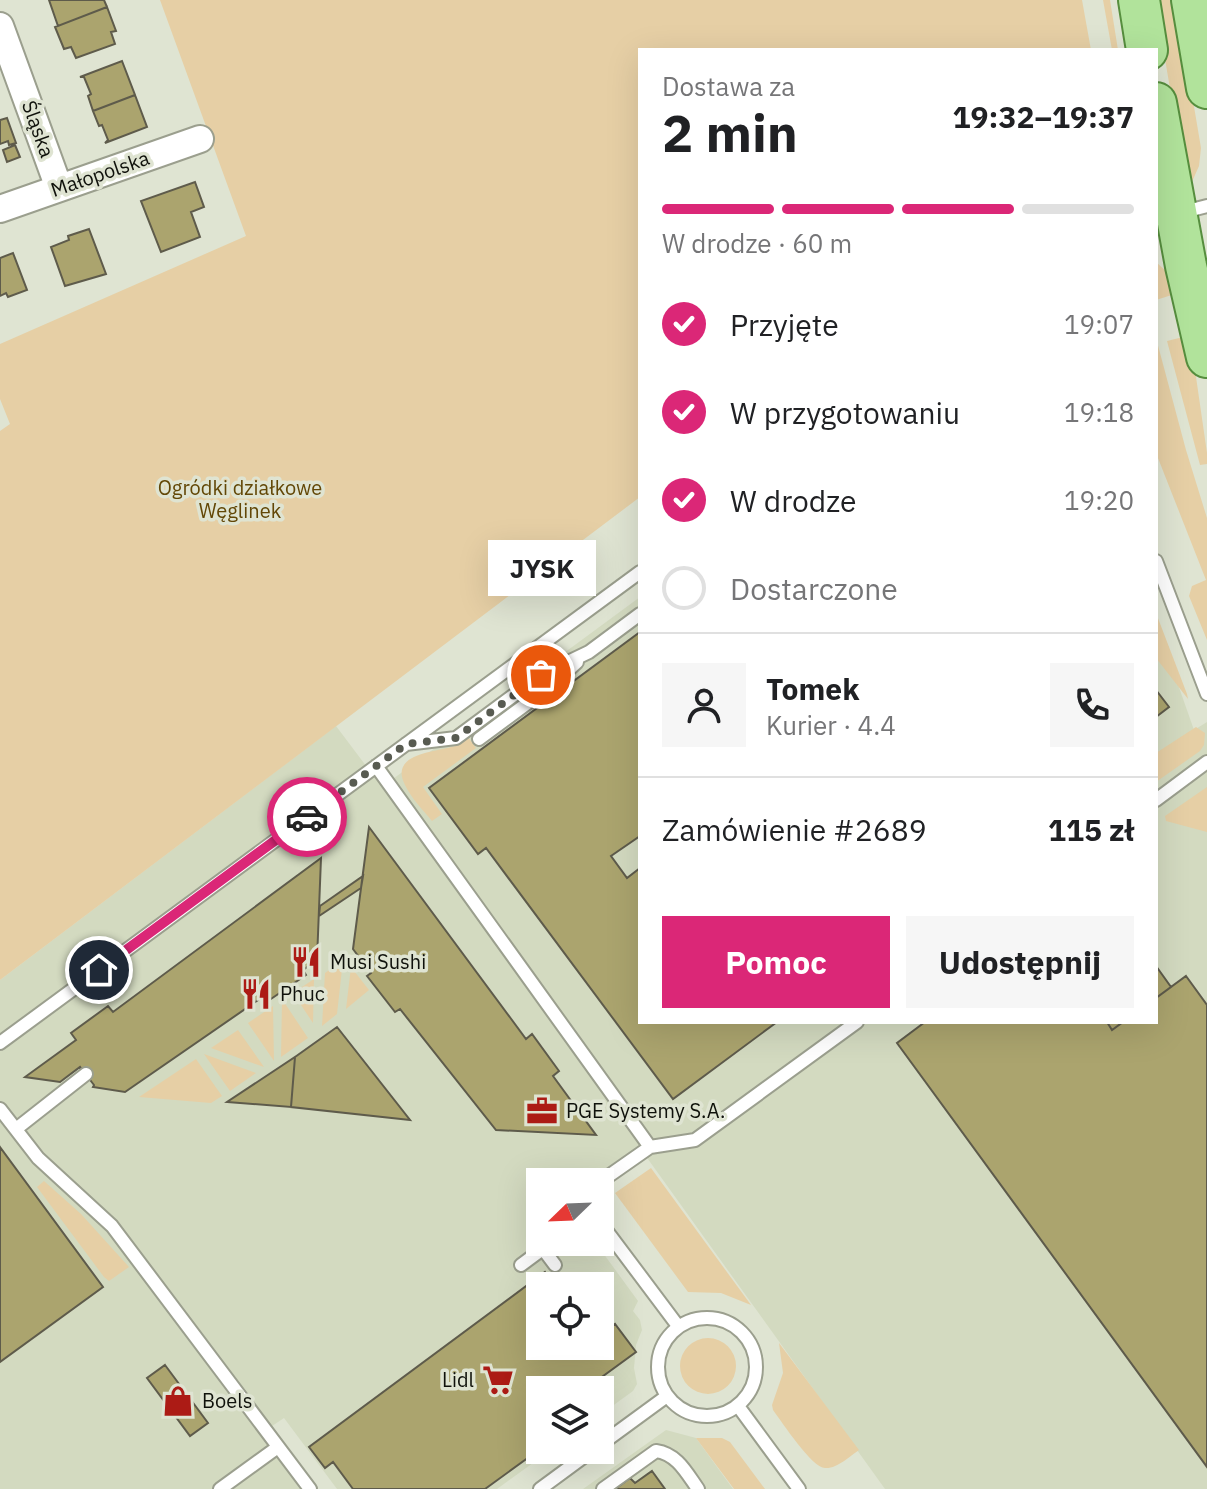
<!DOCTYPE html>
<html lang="pl">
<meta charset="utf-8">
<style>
body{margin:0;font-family:"IBM Plex Sans",sans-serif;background:#f6f6f6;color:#202124;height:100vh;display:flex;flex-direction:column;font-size:30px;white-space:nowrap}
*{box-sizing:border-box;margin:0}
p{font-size:26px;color:#757577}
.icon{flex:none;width:44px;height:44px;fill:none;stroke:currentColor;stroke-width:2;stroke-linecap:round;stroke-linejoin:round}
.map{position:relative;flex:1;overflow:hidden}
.drawer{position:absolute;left:638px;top:48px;width:520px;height:976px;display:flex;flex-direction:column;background:#fff;border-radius:0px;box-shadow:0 8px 32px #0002}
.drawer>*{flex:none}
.needle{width:52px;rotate:247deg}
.buttons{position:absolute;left:526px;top:1168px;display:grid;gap:16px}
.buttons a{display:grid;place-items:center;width:88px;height:88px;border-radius:0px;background:#fff;box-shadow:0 8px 32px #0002;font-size:40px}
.pin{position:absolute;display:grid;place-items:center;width:68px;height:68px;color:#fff;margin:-34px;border:4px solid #fff;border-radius:50%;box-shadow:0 2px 8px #0007}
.courier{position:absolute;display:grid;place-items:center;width:80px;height:80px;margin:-40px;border:6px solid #db2777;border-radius:50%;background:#fff;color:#222;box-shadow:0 2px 10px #0007}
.bubble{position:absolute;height:56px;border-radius:0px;background:#fff;box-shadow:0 8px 32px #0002;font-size:26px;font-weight:800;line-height:56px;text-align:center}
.summary em{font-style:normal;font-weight:800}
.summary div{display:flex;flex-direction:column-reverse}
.summary{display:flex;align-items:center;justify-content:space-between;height:136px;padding:0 24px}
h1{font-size:52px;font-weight:800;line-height:60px}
.bar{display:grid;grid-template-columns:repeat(4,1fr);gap:12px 8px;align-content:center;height:96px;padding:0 24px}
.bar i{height:10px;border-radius:6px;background:#e0e0e0}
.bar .selected{background:#db2777}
.bar p{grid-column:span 4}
.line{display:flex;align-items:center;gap:20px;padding:0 24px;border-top:2px solid #e0e0e0}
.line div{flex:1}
.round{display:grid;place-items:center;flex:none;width:84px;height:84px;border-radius:0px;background:#f6f6f6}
ol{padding:0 24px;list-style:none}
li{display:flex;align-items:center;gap:24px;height:88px}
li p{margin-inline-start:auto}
li .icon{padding:8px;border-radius:50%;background:#db2777;color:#fff;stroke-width:4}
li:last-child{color:#757577}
li i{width:44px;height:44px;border:4px solid #e0e0e0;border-radius:50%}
.action{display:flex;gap:16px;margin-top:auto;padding:16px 24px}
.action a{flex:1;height:92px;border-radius:0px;background:#db2777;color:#fff;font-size:32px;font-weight:800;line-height:92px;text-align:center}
.action a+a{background:#f6f6f6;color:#202124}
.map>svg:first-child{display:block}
</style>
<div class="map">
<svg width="1207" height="1489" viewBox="0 0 1207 1489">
<rect width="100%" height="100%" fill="#dfe4d2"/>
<path fill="#d3dac0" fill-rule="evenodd" d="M 640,597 L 640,1022 L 1156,1022 L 1156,622 L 1194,730 L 1207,722 L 1207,1489 L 885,1489 L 640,1148 L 600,1182 L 540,1182 L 540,1242 L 595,1242 L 638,1301 L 633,1311 L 640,1320 L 642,1330 L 636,1345 L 634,1368 L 637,1384 L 633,1391 L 600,1415 L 600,1390 L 540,1390 L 540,1450 L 551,1450 L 497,1489 L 337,1489 L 284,1418 L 266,1430 L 304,1489 L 0,1489 L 0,980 L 336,726 L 382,787 ZM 540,1286 L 600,1286 L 600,1346 L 540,1346 Z
M 666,1430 L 696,1438 L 733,1489 L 583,1489 Z"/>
<path fill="#e6cfa5" d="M 160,0 L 1082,0 L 1091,50 L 640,50 L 640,497 L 0,980 L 0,431 L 10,424 L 0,399 L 0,344 L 246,236 Z
M 1103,0 L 1110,0 L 1118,50 L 1112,50 Z
M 1155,0 L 1176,0 L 1201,148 L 1199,166 L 1191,184 L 1186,183 Z
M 1156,262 L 1167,272 L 1175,294 L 1156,300 Z
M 1187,336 L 1195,370 L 1207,453 L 1207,464 L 1200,465 L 1167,341 Z
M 1156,338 L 1186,450 L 1207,518 L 1207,640 L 1189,596 L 1192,586 L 1206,580 L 1156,453 Z
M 1156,613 L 1187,694 L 1188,699 L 1156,658 Z
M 1196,727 L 1205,733 L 1204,745 L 1200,751 L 1156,782 L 1156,753 Z
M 468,737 L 476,748 L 423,787 L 442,814 L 432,821 C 423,810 411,798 405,785 C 389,754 434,752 451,747 C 458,746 462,741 468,737 Z
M 1207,787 L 1207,832 L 1166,821 L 1165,816 Z
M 343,960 L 337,1014 L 322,1026 L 325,973 Z
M 351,967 L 369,990 L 346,1009 Z
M 314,979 L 313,1023 L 293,993 Z
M 282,999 L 308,1038 L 281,1057 Z
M 273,1006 L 274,1061 L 248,1023 Z
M 238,1030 L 264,1067 L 211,1048 Z
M 204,1054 L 256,1073 L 230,1091 Z
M 196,1059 L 222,1096 L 211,1103 L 139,1097 Z
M 651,1168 L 751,1305 L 721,1293 L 688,1292 L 615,1193 Z
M 44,1181 L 81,1214 L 129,1267 L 109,1281 L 104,1277 L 37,1187 Z
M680 1366a28 28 0 1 1 56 0a28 28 0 1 1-56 0Z
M 779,1343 L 859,1450 C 850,1456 837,1469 825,1468 C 812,1468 782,1422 773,1410 L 772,1405 L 783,1373 Z
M 696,1438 L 722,1438 L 730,1442 L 765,1489 L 734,1489 Z"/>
<path fill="#aba46e" stroke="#5e5b4b" stroke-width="2" d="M 49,0 L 104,0 L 107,7 L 58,26 Z
M 107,7 L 116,31 L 111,32 L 115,44 L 76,58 L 71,47 L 64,49 L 55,27 Z
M 122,61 L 135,95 L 93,111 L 88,96 L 91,94 L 84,77 L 80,77 Z
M 135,95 L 147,127 L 105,143 L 108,140 L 102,125 L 99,126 L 93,111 Z
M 7,118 L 16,143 L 9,145 L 8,141 L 0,144 L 0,120 Z
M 15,145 L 20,157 L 7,162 L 3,150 Z
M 195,182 L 204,207 L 191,212 L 200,237 L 161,252 L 141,201 Z
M 89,229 L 106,274 L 65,286 L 51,247 L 69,240 L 68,236 Z
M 13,253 L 27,290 L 8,297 L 6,293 L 0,296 L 0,258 Z
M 640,632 L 640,836 L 611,856 L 627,878 L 640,868 L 640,1022 L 777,1022 L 673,1099 L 486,848 L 478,854 L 429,788 Z
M 1156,690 L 1169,707 L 1156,717 Z
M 369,827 L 526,1039 L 532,1034 L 559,1071 L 553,1076 L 596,1135 L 496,1130 L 400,1009 L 395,1012 L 367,976 L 371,973 L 353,949 Z
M 321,858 L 317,960 L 303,970 L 306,975 L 268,1001 L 264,996 L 125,1092 L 93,1087 L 94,1085 L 80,1067 L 60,1082 L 25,1077 L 76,1040 L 71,1033 L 108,1006 L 113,1012 Z
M 363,876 L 361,888 L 319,916 L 320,906 Z
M 1156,966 L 1171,987 L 1156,998 Z
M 1186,976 L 1207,1005 L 1207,1467 L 897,1043 L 925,1022 L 1107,1022 L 1112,1030 L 1123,1022 L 1156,1022 L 1156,998 Z
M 1107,1022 L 1123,1022 L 1112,1030 Z
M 337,1027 L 410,1120 L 291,1107 L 295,1057 Z
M 295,1057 L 291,1107 L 227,1102 Z
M 0,1147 L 103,1287 L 0,1362 Z
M 545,1272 L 556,1286 L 540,1286 L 540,1346 L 600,1346 L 600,1335 L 615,1324 L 636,1352 L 584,1390 L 540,1390 L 540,1449 L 536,1452 L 485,1489 L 353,1489 L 333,1462 L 325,1468 L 309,1447 Z
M 165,1365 L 208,1423 L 190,1436 L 147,1378 Z
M 652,1471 L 665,1489 L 615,1489 L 630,1478 L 635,1483 Z"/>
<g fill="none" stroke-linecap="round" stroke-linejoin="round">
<defs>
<path id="service" d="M 1156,219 L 1207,206
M 1156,561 L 1207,694
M 479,739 L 552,685 L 577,662
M 406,744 L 456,738 L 541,675 L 589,652 L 640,614
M 376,766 L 650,1147
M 1156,800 L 1207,762
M 0,1043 L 640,572
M 0,1109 L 38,1158 L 112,1226 L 310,1489
M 16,1129 L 86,1074
M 600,1182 L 650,1147 L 695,1140 L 857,1022
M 600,1222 L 678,1326
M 543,1249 L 555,1265
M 521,1265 L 552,1242
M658 1367a49 49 0 1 1 98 0a49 49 0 1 1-98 0Z
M 738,1406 L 799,1489
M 600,1445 L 667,1396
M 220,1489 L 278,1447
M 540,1489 L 593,1450
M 603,1489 L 656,1451 C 677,1454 686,1472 698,1489"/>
<path id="minor" d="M 0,26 L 59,188
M 0,209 L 200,139"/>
<path id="primary" d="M 1139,0 L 1147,50
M 1192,0 L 1207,88
M 1156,103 L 1186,266 L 1207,357"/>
</defs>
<use href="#service" stroke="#9b9f8e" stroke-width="16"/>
<use href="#minor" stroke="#9b9f8e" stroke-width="30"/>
<use href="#primary" stroke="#568e3e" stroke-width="44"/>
<use href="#service" stroke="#fff" stroke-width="12"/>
<use href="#minor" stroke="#fff" stroke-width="26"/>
<use href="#primary" stroke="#b1e39b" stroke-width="40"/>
</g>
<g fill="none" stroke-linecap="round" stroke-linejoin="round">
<path stroke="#585b51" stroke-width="8" stroke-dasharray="0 14.4" d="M 307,817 L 406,744 L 456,738 L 541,675"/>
<path stroke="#db2777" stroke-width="10" d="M 99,970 L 307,817"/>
</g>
<defs>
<symbol id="restaurant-bare" viewBox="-9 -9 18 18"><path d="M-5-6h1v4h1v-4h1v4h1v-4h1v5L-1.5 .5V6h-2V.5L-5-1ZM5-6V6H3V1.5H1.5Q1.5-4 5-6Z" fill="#ac1b15" stroke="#dfe4d2" stroke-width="2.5" paint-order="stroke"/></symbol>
<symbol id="office-bare" viewBox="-9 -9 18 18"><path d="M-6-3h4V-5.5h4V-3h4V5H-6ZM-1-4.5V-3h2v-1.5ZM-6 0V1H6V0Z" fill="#ac1b15" stroke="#dfe4d2" stroke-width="2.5" paint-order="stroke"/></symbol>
<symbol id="supermarket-bare" viewBox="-9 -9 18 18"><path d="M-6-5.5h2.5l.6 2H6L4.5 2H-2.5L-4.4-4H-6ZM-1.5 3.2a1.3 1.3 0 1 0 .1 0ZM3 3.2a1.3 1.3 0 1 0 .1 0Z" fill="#ac1b15" stroke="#dfe4d2" stroke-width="2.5" paint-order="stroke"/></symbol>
<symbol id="shop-bare" viewBox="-9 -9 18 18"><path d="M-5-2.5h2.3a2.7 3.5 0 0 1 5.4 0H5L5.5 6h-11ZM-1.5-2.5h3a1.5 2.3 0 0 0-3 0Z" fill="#ac1b15" stroke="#dfe4d2" stroke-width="2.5" paint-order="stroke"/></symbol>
</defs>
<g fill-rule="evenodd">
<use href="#restaurant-bare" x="284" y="940" width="44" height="44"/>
<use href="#restaurant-bare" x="234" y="972" width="44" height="44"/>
<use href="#office-bare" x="520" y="1089" width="44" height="44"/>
<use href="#supermarket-bare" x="476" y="1358" width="44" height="44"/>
<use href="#shop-bare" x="156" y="1379" width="44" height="44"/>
</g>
<g text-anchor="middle" stroke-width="7" stroke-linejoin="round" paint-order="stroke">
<g font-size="20" fill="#0f110b" stroke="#dfe4d2">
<text transform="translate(38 129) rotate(70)" y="7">Śląska</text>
<text transform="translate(100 174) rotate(-19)" y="7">Małopolska</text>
</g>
<g font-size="20" fill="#624706" stroke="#dfe4d2">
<text x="240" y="495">Ogródki działkowe<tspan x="240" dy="23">Węglinek</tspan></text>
</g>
<g font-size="20" fill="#0f110b" stroke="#dfe4d2" text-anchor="start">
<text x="330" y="969">Musi Sushi</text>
<text x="280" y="1001">Phuc</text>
<text x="566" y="1118">PGE Systemy S.A.</text>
<text x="474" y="1387" text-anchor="end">Lidl</text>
<text x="202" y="1408">Boels</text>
</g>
</g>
</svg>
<div class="buttons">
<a><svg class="needle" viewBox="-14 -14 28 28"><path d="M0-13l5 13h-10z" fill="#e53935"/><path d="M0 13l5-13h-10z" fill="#757577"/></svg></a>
<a><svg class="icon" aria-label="locate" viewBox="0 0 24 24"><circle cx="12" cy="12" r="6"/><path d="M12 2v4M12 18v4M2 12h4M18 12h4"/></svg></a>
<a><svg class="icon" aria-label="layers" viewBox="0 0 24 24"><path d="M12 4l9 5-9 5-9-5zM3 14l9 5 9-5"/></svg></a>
</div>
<div class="pin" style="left:541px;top:675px;background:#ea580c"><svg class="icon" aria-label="bag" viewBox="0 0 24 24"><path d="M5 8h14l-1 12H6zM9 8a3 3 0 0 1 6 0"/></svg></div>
<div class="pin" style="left:99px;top:970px;background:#1f2937"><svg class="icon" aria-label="home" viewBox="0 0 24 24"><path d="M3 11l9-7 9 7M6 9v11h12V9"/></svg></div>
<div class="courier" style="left:307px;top:817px"><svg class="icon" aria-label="car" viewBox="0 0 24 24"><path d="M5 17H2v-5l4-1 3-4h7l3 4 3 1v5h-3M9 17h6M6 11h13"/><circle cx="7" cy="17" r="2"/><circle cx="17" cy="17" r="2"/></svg></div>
<div class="bubble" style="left:488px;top:540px;width:108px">JYSK</div>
<section class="drawer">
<div class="summary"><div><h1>2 min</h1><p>Dostawa za</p></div><em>19:32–19:37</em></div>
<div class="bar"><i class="selected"></i><i class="selected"></i><i class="selected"></i><i></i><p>W drodze · 60 m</p></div>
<ol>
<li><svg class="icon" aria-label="check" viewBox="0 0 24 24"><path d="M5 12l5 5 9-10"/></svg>Przyjęte<p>19:07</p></li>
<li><svg class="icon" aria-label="check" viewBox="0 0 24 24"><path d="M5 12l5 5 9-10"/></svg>W przygotowaniu<p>19:18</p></li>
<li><svg class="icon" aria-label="check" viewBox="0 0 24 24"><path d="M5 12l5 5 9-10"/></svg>W drodze<p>19:20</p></li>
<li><i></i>Dostarczone</li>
</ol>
<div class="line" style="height:144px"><a class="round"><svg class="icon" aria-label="person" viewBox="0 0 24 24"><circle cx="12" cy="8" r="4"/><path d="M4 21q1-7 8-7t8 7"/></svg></a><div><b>Tomek</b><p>Kurier · 4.4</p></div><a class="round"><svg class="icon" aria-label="phone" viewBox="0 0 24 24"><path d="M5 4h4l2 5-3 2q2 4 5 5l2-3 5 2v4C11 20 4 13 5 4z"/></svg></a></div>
<div class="line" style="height:104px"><div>Zamówienie #2689</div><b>115 zł</b></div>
<div class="action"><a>Pomoc</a><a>Udostępnij</a></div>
</section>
</div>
